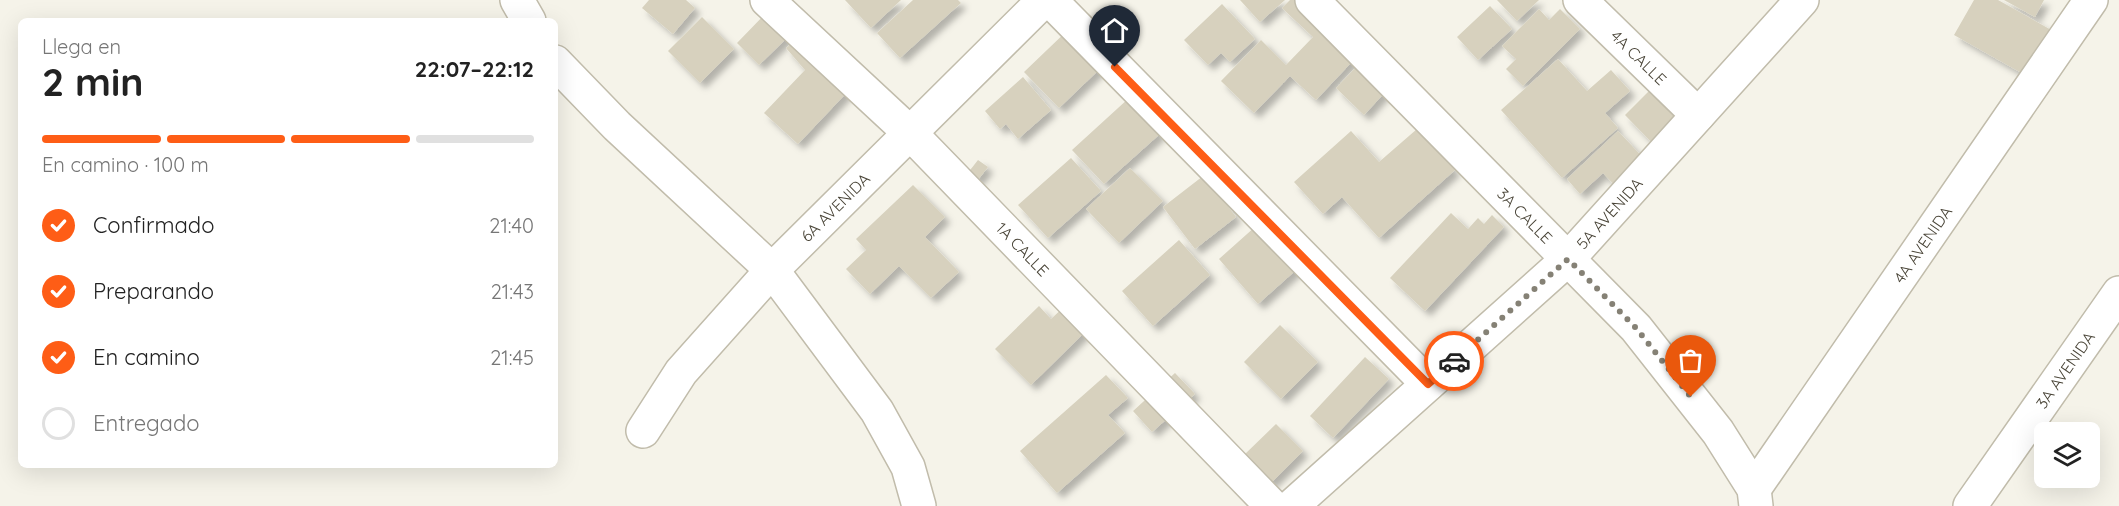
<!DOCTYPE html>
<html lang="es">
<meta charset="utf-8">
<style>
body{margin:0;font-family:Quicksand,sans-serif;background:#f2f2f2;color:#222;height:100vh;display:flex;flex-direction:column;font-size:22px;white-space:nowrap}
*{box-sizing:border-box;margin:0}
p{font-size:20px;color:#767676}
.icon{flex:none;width:33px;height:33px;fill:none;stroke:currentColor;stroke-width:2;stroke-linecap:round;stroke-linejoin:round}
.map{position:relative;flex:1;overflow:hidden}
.details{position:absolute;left:18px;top:18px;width:540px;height:450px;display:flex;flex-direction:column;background:#fff;border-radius:9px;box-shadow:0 6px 24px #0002}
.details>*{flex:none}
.tools{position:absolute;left:2034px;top:422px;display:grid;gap:12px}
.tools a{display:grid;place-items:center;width:66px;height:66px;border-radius:9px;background:#fff;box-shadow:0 6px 24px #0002;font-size:30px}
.pin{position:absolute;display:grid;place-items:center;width:51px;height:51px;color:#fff;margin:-62px -26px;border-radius:50% 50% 50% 0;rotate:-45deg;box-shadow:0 0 6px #0007}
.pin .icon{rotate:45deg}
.courier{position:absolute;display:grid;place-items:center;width:60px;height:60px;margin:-30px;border:4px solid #fe5d16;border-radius:50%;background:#fff;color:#222;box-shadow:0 2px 8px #0007}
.headline em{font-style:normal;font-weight:700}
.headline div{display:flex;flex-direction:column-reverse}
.headline{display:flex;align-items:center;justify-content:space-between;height:102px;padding:0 24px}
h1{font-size:39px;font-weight:700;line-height:45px}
.bar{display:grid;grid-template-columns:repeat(4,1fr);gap:9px 6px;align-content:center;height:72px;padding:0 24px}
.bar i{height:8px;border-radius:4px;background:#e0e0e0}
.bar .active{background:#fe5d16}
.bar p{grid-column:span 4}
ol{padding:0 24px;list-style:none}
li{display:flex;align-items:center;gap:18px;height:66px}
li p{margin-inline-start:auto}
li .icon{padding:6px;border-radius:50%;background:#fe5d16;color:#fff;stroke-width:4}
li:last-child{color:#767676}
li i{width:33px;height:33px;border:3px solid #e0e0e0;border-radius:50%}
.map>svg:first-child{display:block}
</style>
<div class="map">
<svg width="2119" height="506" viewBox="0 0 2119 506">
<defs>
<filter id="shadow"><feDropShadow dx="5.5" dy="5.5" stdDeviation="3" flood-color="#0004"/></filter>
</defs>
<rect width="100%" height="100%" fill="#f5f3e9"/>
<path fill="#d7d1be" filter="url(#shadow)" d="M 649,0 L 686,0 L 695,8 L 673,34 L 642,8 Z
M 845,0 L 901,0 L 871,28 Z
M 913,0 L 958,0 L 961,3 L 900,58 L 877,33 Z
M 1240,0 L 1285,0 L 1260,22 Z
M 1290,0 L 1309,0 L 1363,50 L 1316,100 L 1290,76 L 1254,113 L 1221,81 L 1261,40 L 1286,65 L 1313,37 L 1282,8 Z
M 1497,0 L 1539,0 L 1517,21 Z
M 1974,0 L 1998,0 L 2053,31 L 2027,76 L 1954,35 Z
M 2004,0 L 2044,0 L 2035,17 Z
M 1222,4 L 1255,39 L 1230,62 L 1221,53 L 1208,65 L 1184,40 Z
M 1490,6 L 1512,29 L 1478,60 L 1457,37 Z
M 1539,9 L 1549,20 L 1560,9 L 1580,29 L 1523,86 L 1506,69 L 1516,59 L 1502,46 Z
M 767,12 L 790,35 L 759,65 L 737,43 Z
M 702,17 L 734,49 L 700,83 L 668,51 Z
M 1071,27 L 1106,63 L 1059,108 L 1024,72 Z
M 805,33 L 852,87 L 798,144 L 764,113 L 805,70 L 786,48 Z
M 1558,59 L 1587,91 L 1611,70 L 1630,91 L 1605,113 L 1618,128 L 1562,178 L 1501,110 Z
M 1362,61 L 1389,88 L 1364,115 L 1336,88 Z
M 1023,77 L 1051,110 L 1018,139 L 1006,124 L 1000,129 L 985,111 Z
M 1655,85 L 1689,119 L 1658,149 L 1625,115 Z
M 1129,98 L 1161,133 L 1104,184 L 1072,150 Z
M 1417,129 L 1455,170 L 1379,238 L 1342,197 L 1323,214 L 1294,182 L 1351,131 L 1379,162 Z
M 1618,131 L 1650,165 L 1621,192 L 1603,173 L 1580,194 L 1567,179 Z
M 1071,158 L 1101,191 L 1048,238 L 1018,205 Z
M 978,160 L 988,167 L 977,181 L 967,174 Z
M 1216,166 L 1233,188 L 1221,197 L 1236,217 L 1195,249 L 1163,207 Z
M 1130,168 L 1163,201 L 1119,243 L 1086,209 Z
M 913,185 L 945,217 L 925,237 L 959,272 L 931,298 L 899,266 L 870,294 L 846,269 L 866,250 L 856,239 Z
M 1451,213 L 1468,229 L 1478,218 L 1484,224 L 1492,215 L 1504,227 L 1425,311 L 1390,278 Z
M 1256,226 L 1305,262 L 1258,304 L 1219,259 Z
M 1179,240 L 1210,275 L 1153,326 L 1122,291 Z
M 1067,304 L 1090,327 L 1031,385 L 995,349 L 1039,306 L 1051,319 Z
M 1280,325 L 1318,362 L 1281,399 L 1244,362 Z
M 1365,357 L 1389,379 L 1333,438 L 1310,416 Z
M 1175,373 L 1195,394 L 1152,432 L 1133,411 Z
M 1106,375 L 1128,398 L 1108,415 L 1125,433 L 1057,493 L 1020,451 Z
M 1276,424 L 1303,451 L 1270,484 L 1243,456 Z"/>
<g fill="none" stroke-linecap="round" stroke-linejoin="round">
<defs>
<g id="minor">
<path d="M 517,0 L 529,21"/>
<path id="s1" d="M 767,0 L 910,133 L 1272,506"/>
<path d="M 1050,0 L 1428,384"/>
<path id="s2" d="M 1312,0 L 1636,328 L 1718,432 L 1754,489 L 1756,506"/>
<path id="s3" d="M 1580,0 L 1698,115"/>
<path d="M 555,62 L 617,126 L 772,270 L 877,411 L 908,467 L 919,506"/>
<path id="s4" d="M 643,431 L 681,372 L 772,270 L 1044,0"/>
<path id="s5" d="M 1754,489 L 2091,0"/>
<path id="s6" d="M 1292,506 L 1568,259 L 1802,0"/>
<path id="s7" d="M 1970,506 L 2119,293"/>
</g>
</defs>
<use href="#minor" stroke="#c1bcab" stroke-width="36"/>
<use href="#minor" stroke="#fff" stroke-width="33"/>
</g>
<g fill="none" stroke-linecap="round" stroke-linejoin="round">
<path stroke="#858175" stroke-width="6" stroke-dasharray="0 10.8" d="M 1454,361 L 1568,259 L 1636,328 L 1691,397"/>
<path stroke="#fe5d16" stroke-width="8" d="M 1115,67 L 1428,384 L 1454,361"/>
</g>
<g text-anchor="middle" stroke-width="5" stroke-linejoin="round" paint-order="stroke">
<g font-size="16" fill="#494437" stroke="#fff">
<text dy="6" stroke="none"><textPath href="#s3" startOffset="82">4A CALLE</textPath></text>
<text dy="6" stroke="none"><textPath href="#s4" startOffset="296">6A AVENIDA</textPath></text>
<text dy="6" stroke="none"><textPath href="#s6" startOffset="432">5A AVENIDA</textPath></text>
<text dy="6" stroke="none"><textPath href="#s2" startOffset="303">3A CALLE</textPath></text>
<text dy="6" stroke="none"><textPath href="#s5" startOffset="297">4A AVENIDA</textPath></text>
<text dy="6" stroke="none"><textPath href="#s1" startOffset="357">1A CALLE</textPath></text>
<text dy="6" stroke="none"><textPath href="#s7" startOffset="166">3A AVENIDA</textPath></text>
</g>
</g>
</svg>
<div class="tools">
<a><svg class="icon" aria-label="layers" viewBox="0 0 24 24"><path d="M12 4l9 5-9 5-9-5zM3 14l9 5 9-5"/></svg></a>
</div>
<div class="pin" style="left:1691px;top:397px;background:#ea580c"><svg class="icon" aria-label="bag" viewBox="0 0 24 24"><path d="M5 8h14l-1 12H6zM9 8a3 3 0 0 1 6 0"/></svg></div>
<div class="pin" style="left:1115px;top:67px;background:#1f2937"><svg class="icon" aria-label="home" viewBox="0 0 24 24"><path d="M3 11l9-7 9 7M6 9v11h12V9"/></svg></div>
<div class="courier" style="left:1454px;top:361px"><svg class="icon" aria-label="car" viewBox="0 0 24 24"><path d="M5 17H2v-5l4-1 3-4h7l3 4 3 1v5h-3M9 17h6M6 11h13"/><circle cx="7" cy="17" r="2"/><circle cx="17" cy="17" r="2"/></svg></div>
<section class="details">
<div class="headline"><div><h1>2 min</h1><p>Llega en</p></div><em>22:07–22:12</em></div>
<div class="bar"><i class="active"></i><i class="active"></i><i class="active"></i><i></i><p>En camino · 100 m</p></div>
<ol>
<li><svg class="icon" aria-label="check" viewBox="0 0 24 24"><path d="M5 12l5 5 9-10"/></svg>Confirmado<p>21:40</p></li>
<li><svg class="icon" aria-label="check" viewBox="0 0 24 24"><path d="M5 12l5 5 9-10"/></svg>Preparando<p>21:43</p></li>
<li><svg class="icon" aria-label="check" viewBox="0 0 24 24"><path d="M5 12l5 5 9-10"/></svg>En camino<p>21:45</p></li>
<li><i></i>Entregado</li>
</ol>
</section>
</div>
